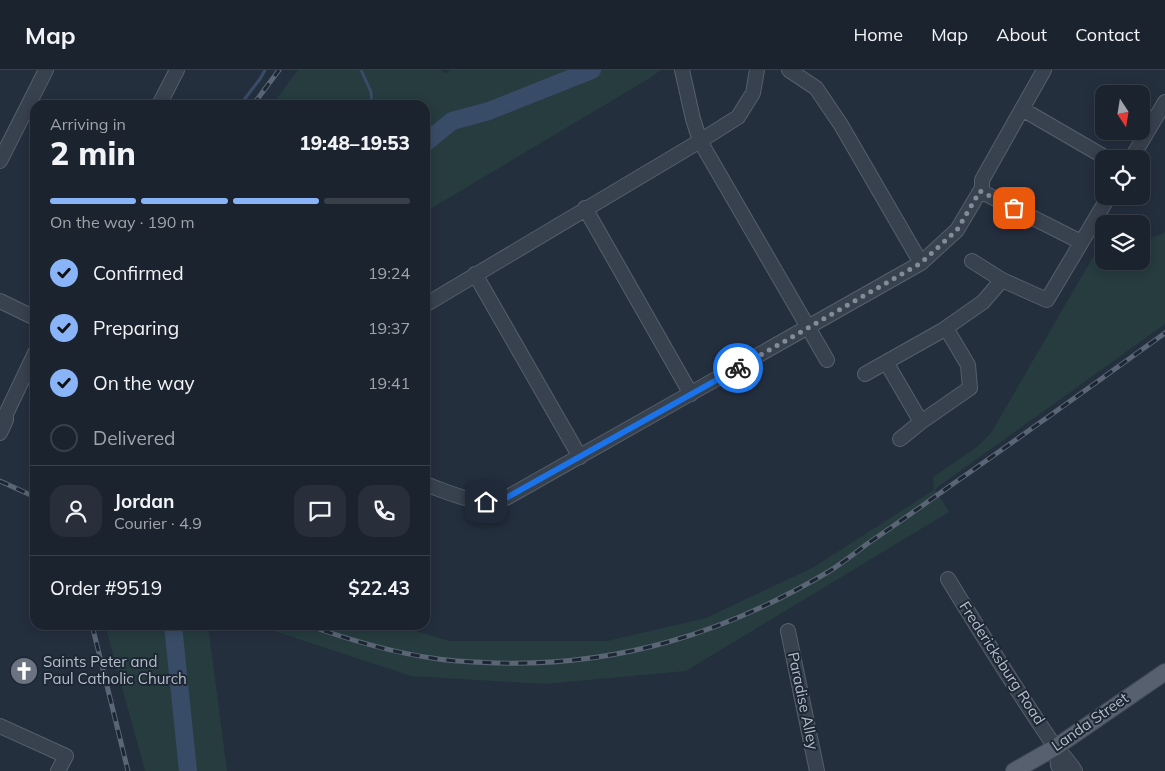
<!DOCTYPE html>
<meta charset="utf-8">
<style>
body{margin:0;font-family:Mulish,sans-serif;background:#282f3a;color:#f1f3f6;height:100vh;display:flex;flex-direction:column;font-size:19px;white-space:nowrap}
*{box-sizing:border-box;margin:0}
p{font-size:16px;color:#a0a4aa}
.icon{flex:none;width:28px;height:28px;fill:none;stroke:currentColor;stroke-width:2;stroke-linecap:round;stroke-linejoin:round}
.map{position:relative;flex:1;overflow:hidden}
.panel{position:absolute;left:30px;top:30px;width:400px;height:530px;display:flex;flex-direction:column;background:#1b232e;border-radius:15px;box-shadow:0 2px 12px #0003,0 0 0 1px #39404a}
.panel>*{flex:none}
.needle{width:32px;rotate:168deg}
.controls{position:absolute;left:1095px;top:15px;display:grid;gap:10px}
.controls a{display:grid;place-items:center;width:55px;height:55px;border-radius:10px;background:#1b232e;box-shadow:0 2px 12px #0003,0 0 0 1px #39404a;font-size:25px}
.pin{position:absolute;display:grid;place-items:center;width:42px;height:42px;color:#fff;margin:-21px;border-radius:10px;box-shadow:0 2px 8px #0006}
.courier{position:absolute;display:grid;place-items:center;width:50px;height:50px;margin:-25px;border:4px solid #1a73e8;border-radius:50%;background:#fff;color:#222;box-shadow:0 1px 6px #0007}
.headline em{font-style:normal;font-weight:800}
.headline div{display:flex;flex-direction:column-reverse}
.headline{display:flex;align-items:center;justify-content:space-between;height:85px;padding:0 20px}
h1{font-size:32px;font-weight:800;line-height:38px}
.bar{display:grid;grid-template-columns:repeat(4,1fr);gap:8px 5px;align-content:center;height:60px;padding:0 20px}
.bar i{height:6px;border-radius:4px;background:#39404a}
.bar .current{background:#8ab4f8}
.bar p{grid-column:span 4}
.line{display:flex;align-items:center;gap:12px;padding:0 20px;border-top:1px solid #39404a}
.line div{flex:1}
.round{display:grid;place-items:center;flex:none;width:52px;height:52px;border-radius:15px;background:#282f3a}
ol{padding:0 20px;list-style:none}
li{display:flex;align-items:center;gap:15px;height:55px}
li p{margin-inline-start:auto}
li .icon{padding:5px;border-radius:50%;background:#8ab4f8;color:#111;stroke-width:4}
li:last-child{color:#a0a4aa}
li i{width:28px;height:28px;border:2px solid #39404a;border-radius:50%}
header{display:flex;align-items:center;gap:30px;box-sizing:border-box;height:70px;padding:0 25px;background:#1b232e;border-bottom:1px solid #39404a}
header strong{font-size:24px}
nav{display:flex;gap:28px;margin-inline-start:auto;font-size:18px}
.map>svg:first-child{display:block}
</style>
<header>
<strong>Map</strong>
<nav><a>Home</a><a>Map</a><a>About</a><a>Contact</a></nav>
</header>
<div class="map">
<svg width="1165" height="701" viewBox="0 0 1165 701">
<rect width="100%" height="100%" fill="#242f3e"/>
<path fill="#263c3f" d="M 298,0 L 440,0 L 446,3 L 450,0 L 661,0 L 650,8 L 425,142 L 425,35 L 272,35 Z
M 1141,161 L 1151,168 L 1163,164 L 1165,161 L 1165,254 L 935,419 L 949,442 L 686,601 L 545,614 L 411,606 L 256,555 L 396,555 L 449,571 L 607,571 L 706,548 L 814,497 L 934,420 L 933,407 L 977,377 L 991,363 L 1104,168 L 1104,191 L 1141,191 Z
M 105,555 L 208,555 L 227,701 L 145,701 Z"/>
<g fill="none" stroke-linecap="round" stroke-linejoin="round">
<path stroke="#394c67" stroke-width="3" d="M 361,0 L 371,22 L 372,35
M 240,35 L 260,9 L 265,0"/>
<path stroke="#394c67" stroke-width="18" d="M 425,73 L 452,51 L 489,41 L 592,0
M 173,555 L 188,701"/>
<defs>
<path id="minor" d="M 682,0 L 693,49 L 700,71 L 827,290
M 789,0 L 816,18 L 841,55 L 921,193
M 159,35 L 177,0
M 1022,39 L 1108,89
M 1131,89 L 1165,32
M 0,91 L 46,0
M 980,121 L 1081,172
M 585,138 L 691,324
M 972,191 L 1002,210
M 475,204 L 580,387
M 0,231 L 35,248
M 425,235 L 700,71 L 738,47 L 753,23 L 757,0
M 886,292 L 921,352 L 970,318 L 968,295 L 946,258
M 865,304 L 943,260 L 983,232 L 1002,210 L 1047,230 L 1109,126
M 0,363 L 6,350 L 6,344 L 35,283
M 900,369 L 921,352
M 425,414 C 451,423 479,438 506,428 L 921,193 L 957,160 L 982,118 L 982,110 L 1044,0
M 948,509 C 981,563 1014,616 1049,668 C 1057,680 1068,689 1075,701
M 788,561 L 817,701
M 0,656 L 66,686 L 58,701
M 1056,677 L 1058,695 L 1061,701"/>
<path id="major" d="M 1014,701 L 1056,677 L 1165,602"/>
</defs>
<use href="#minor" stroke="#565f6c" stroke-width="16"/>
<use href="#major" stroke="#414a57" stroke-width="18"/>
<use href="#minor" stroke="#38414e" stroke-width="14"/>
<use href="#major" stroke="#56606e" stroke-width="16"/>
<defs>
<path id="rail" d="M 253,35 L 279,0
M 0,411 L 35,427
M 92,555 L 128,701
M 307,555 C 347,569 389,582 432,588 C 454,592 477,592 499,593 C 619,596 725,563 828,502 C 841,494 854,484 867,474 C 895,455 922,436 950,416 C 1022,366 1093,315 1165,263"/>
</defs>
<use href="#rail" stroke="#5a6575" stroke-width="5"/>
<use href="#rail" stroke="#1d2633" stroke-width="3" stroke-dasharray="9" stroke-linecap="butt"/>
</g>
<g fill="none" stroke-linecap="round" stroke-linejoin="round">
<path stroke="#828b98" stroke-width="5" stroke-dasharray="0 9" d="M 738,298 L 921,193 L 957,160 L 980,121 L 1014,138"/>
<path stroke="#1a73e8" stroke-width="6" d="M 486,432 L 497,432 L 506,428 L 738,298"/>
</g>
<defs>
<symbol id="church-disc" viewBox="-11 -11 22 22"><circle r="9.5" fill="#6b7280" stroke="#1d2633"/><path d="M-1.2-6h2.4v3.5h3.3v2.4h-3.3V6h-2.4V-.1h-3.3v-2.4h3.3Z" fill="#fff"/></symbol>
</defs>
<g fill-rule="evenodd">
<use href="#church-disc" x="8" y="585" width="32" height="32"/>
</g>
<g text-anchor="middle" stroke-width="4" stroke-linejoin="round" paint-order="stroke">
<g font-size="15" fill="#b4bcc9" stroke="#1d2633" text-anchor="start">
<text x="43" y="597">Saints Peter and<tspan x="43" dy="17">Paul Catholic Church</tspan></text>
</g>
<g font-size="15" fill="#b4bcc9" stroke="#1d2633">
<text transform="translate(1002 593) rotate(57)" y="5">Fredericksburg Road</text>
<text transform="translate(803 631) rotate(78)" y="5">Paradise Alley</text>
<text transform="translate(1090 652) rotate(-35)" y="5">Landa Street</text>
</g>
</g>
</svg>
<div class="controls">
<a><svg class="needle" viewBox="-14 -14 28 28"><path d="M0-13l5 13h-10z" fill="#e53935"/><path d="M0 13l5-13h-10z" fill="#a0a4aa"/></svg></a>
<a><svg class="icon" aria-label="locate" viewBox="0 0 24 24"><circle cx="12" cy="12" r="6"/><path d="M12 2v4M12 18v4M2 12h4M18 12h4"/></svg></a>
<a><svg class="icon" aria-label="layers" viewBox="0 0 24 24"><path d="M12 4l9 5-9 5-9-5zM3 14l9 5 9-5"/></svg></a>
</div>
<div class="pin" style="left:1014px;top:138px;background:#ea580c"><svg class="icon" aria-label="bag" viewBox="0 0 24 24"><path d="M5 8h14l-1 12H6zM9 8a3 3 0 0 1 6 0"/></svg></div>
<div class="pin" style="left:486px;top:432px;background:#1f2937"><svg class="icon" aria-label="home" viewBox="0 0 24 24"><path d="M3 11l9-7 9 7M6 9v11h12V9"/></svg></div>
<div class="courier" style="left:738px;top:298px"><svg class="icon" aria-label="bike" viewBox="0 0 24 24"><circle cx="6" cy="16" r="4"/><circle cx="18" cy="16" r="4"/><path d="M6 16l4-8h5l3 8M10 8l3 8H6M13 5h3"/></svg></div>
<section class="panel">
<div class="headline"><div><h1>2 min</h1><p>Arriving in</p></div><em>19:48–19:53</em></div>
<div class="bar"><i class="current"></i><i class="current"></i><i class="current"></i><i></i><p>On the way · 190 m</p></div>
<ol>
<li><svg class="icon" aria-label="check" viewBox="0 0 24 24"><path d="M5 12l5 5 9-10"/></svg>Confirmed<p>19:24</p></li>
<li><svg class="icon" aria-label="check" viewBox="0 0 24 24"><path d="M5 12l5 5 9-10"/></svg>Preparing<p>19:37</p></li>
<li><svg class="icon" aria-label="check" viewBox="0 0 24 24"><path d="M5 12l5 5 9-10"/></svg>On the way<p>19:41</p></li>
<li><i></i>Delivered</li>
</ol>
<div class="line" style="height:90px"><a class="round"><svg class="icon" aria-label="person" viewBox="0 0 24 24"><circle cx="12" cy="8" r="4"/><path d="M4 21q1-7 8-7t8 7"/></svg></a><div><b>Jordan</b><p>Courier · 4.9</p></div><a class="round"><svg class="icon" aria-label="chat" viewBox="0 0 24 24"><path d="M4 5h16v11H9l-5 4z"/></svg></a><a class="round"><svg class="icon" aria-label="phone" viewBox="0 0 24 24"><path d="M5 4h4l2 5-3 2q2 4 5 5l2-3 5 2v4C11 20 4 13 5 4z"/></svg></a></div>
<div class="line" style="height:65px"><div>Order #9519</div><b>$22.43</b></div>
</section>
</div>
